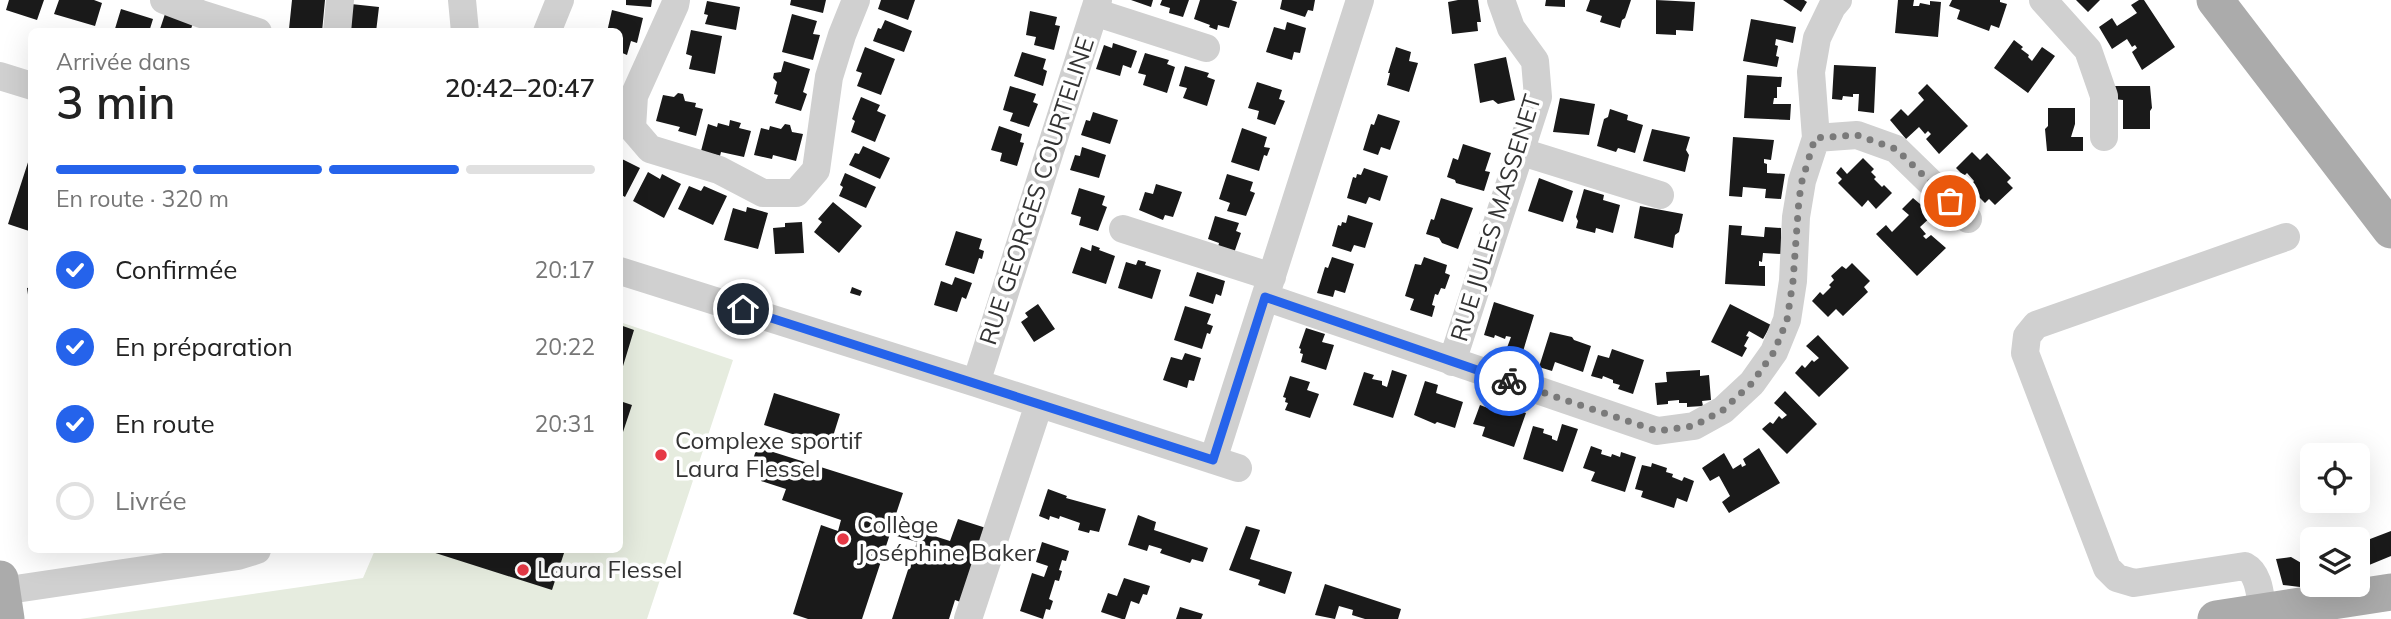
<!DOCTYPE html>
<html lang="fr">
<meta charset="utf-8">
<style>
body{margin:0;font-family:Mulish,sans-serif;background:#f2f2f2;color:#222;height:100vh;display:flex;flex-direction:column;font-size:26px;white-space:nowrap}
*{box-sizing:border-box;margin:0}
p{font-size:23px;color:#767676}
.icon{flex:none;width:38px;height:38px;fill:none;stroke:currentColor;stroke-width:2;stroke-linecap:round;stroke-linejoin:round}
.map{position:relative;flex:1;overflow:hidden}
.side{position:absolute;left:28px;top:28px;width:595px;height:525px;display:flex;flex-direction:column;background:#fff;border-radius:10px;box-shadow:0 7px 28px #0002}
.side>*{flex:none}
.controls{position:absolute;left:2300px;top:443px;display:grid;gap:14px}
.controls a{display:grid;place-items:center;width:70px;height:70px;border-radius:10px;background:#fff;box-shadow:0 7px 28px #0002;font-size:35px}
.pin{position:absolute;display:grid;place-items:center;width:60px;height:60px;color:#fff;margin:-30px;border:4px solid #fff;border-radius:50%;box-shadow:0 2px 7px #0007}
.courier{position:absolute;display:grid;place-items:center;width:70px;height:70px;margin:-35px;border:5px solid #2563eb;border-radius:50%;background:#fff;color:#222;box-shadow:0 2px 9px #0007}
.head em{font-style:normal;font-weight:600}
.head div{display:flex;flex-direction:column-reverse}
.head{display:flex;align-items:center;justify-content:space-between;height:119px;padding:0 28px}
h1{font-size:46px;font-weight:600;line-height:52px}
.bar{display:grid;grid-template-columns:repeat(4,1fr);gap:10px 7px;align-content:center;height:84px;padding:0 28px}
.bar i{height:9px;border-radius:5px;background:#e0e0e0}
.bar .selected{background:#2563eb}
.bar p{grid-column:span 4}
ol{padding:0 28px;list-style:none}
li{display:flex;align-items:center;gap:21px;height:77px}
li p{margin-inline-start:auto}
li .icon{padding:7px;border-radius:50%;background:#2563eb;color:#fff;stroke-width:4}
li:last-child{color:#767676}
li i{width:38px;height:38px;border:4px solid #e0e0e0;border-radius:50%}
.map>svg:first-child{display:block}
</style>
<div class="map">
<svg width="2391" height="619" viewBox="0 0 2391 619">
<rect width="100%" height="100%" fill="#fff"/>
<path fill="#e6ecdf" d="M 620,322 L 733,360 L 647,619 L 80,619 L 363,578 L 375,550 L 620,550 Z"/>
<path fill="#1a1a1a" d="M 9,0 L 44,0 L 37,20 L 6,10 Z
M 59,0 L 94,0 L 102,3 L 95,26 L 54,14 Z
M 292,0 L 325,0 L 322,32 L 289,29 Z
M 626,0 L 652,0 L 651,7 L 626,5 Z
M 791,0 L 826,0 L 823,13 L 790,5 Z
M 881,0 L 915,0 L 908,20 L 878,9 Z
M 1131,0 L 1153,0 L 1151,7 Z
M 1162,0 L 1189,0 L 1183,17 L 1169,13 L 1170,8 L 1160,5 Z
M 1200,0 L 1231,0 L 1237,2 L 1229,28 L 1218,25 L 1217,30 L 1209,27 L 1210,25 L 1194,19 Z
M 1282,0 L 1315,0 L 1313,11 L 1308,10 L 1305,17 L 1280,9 Z
M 1458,0 L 1478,0 L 1481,22 L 1477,22 L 1478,31 L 1452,34 L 1448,2 Z
M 1546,0 L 1565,0 L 1565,7 L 1545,6 Z
M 1590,0 L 1631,0 L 1625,18 L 1622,20 L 1620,28 L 1600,22 L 1602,16 L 1586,11 Z
M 1656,0 L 1695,2 L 1693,31 L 1676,30 L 1676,35 L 1656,34 Z
M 1783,0 L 1804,0 L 1807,2 L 1801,12 Z
M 1898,0 L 1914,0 L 1913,6 L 1919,6 L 1920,3 L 1930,5 L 1930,1 L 1941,2 L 1938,37 L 1895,33 Z
M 1952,0 L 2000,0 L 2000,2 L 2007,4 L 1999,28 L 1991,25 L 1989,31 L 1957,19 L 1960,10 L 1949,6 Z
M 2076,0 L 2100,0 L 2088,12 Z
M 2139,0 L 2144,0 L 2175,47 L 2142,70 L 2132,52 L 2137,48 L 2135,45 L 2132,47 L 2127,39 L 2112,49 L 2099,27 L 2112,18 L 2117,26 L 2137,13 L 2131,5 Z
M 707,1 L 740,7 L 736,30 L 705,24 L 708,15 L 704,14 Z
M 351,4 L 379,7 L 376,32 L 348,32 Z
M 121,9 L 153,19 L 149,32 L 114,32 Z
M 612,10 L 643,18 L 637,43 L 631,41 L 627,55 L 620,52 L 620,32 L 607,32 Z
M 1030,11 L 1057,17 L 1055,25 L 1060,26 L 1054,50 L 1034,45 L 1036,37 L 1026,35 Z
M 165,14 L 193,23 L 190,32 L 159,32 Z
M 792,14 L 817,21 L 813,34 L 820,35 L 813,60 L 782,52 Z
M 1751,19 L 1796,27 L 1793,43 L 1776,39 L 1775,45 L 1778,46 L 1776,56 L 1779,57 L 1777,67 L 1743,61 Z
M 885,20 L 912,31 L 904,52 L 873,41 L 878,28 L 881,29 Z
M 1287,22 L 1306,28 L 1300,53 L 1294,52 L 1292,60 L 1266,52 L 1274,27 L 1285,30 Z
M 691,30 L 722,36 L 715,74 L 689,69 L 692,56 L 686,54 Z
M 2014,40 L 2023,47 L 2021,49 L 2029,55 L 2028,57 L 2032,61 L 2042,47 L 2055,56 L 2028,93 L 1994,68 Z
M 1113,43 L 1137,51 L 1131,68 L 1123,65 L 1120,76 L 1096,69 L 1104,45 L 1112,48 Z
M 865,47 L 895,59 L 881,95 L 857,86 L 862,73 L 856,71 Z
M 1396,47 L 1411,52 L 1409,61 L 1418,63 L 1409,92 L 1387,85 L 1390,73 L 1388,73 Z
M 1022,52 L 1046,59 L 1043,69 L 1047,71 L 1043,86 L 1014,76 Z
M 1145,53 L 1169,60 L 1167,64 L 1175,67 L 1167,93 L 1143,85 L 1146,75 L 1138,73 Z
M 1506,57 L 1515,100 L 1498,104 L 1493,100 L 1480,103 L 1474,64 Z
M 784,61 L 810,69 L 803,92 L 807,94 L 801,111 L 775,103 L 778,95 L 774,94 L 777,82 L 773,78 L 774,73 L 781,72 Z
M 1834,65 L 1876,67 L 1874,113 L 1858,111 L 1859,94 L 1853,94 L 1853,97 L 1843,96 L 1842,100 L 1832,99 Z
M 1185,66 L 1209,73 L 1207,77 L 1215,80 L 1207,106 L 1183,98 L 1187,88 L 1179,86 Z
M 1747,75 L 1782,77 L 1781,87 L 1777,87 L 1777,98 L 1774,98 L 1773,104 L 1791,104 L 1790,120 L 1744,118 Z
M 1257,82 L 1282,90 L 1279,99 L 1285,101 L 1275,125 L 1257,119 L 1259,111 L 1248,108 Z
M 1927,84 L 1968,126 L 1939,154 L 1926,139 L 1931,134 L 1928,131 L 1925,134 L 1919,127 L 1906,139 L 1890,120 L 1901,109 L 1908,116 L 1924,100 L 1918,93 Z
M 1010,86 L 1036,94 L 1033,102 L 1038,104 L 1029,127 L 1010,121 L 1013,113 L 1003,110 Z
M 2115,86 L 2150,86 L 2152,108 L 2150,111 L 2150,129 L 2123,129 L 2123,100 L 2114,99 Z
M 678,93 L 683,94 L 685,101 L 696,103 L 695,107 L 703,109 L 696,136 L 678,131 L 680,127 L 656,121 L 663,95 L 674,97 Z
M 861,97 L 880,105 L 877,111 L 886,115 L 875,142 L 851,132 L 855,121 L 852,119 Z
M 1560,98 L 1595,104 L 1589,135 L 1553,132 Z
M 2048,108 L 2075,108 L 2075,124 L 2071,137 L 2083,137 L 2083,151 L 2047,151 L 2045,129 L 2048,126 Z
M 1610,109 L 1628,115 L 1627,120 L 1643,125 L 1635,153 L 1618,148 L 1616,152 L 1597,146 L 1604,119 L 1608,117 Z
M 1093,112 L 1118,120 L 1110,144 L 1081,135 L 1086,120 L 1090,121 Z
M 1378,114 L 1400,121 L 1390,150 L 1381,147 L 1378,155 L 1363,150 L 1371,124 L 1374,125 Z
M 730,120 L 741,123 L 739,128 L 751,131 L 744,157 L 721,152 L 720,156 L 701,151 L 708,124 L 717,127 L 718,123 L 729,126 Z
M 785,124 L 790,125 L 792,132 L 803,134 L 796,161 L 773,155 L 772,159 L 754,155 L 761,128 L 769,130 L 770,126 L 781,129 Z
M 999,126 L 1022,134 L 1020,142 L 1024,143 L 1017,166 L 1000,161 L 1002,153 L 991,150 Z
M 1242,128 L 1267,137 L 1264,147 L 1270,148 L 1267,156 L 1264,155 L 1259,171 L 1231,162 Z
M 1652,129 L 1690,137 L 1686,150 L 1689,155 L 1685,172 L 1643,161 Z
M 1733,137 L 1774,140 L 1771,160 L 1764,159 L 1764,163 L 1767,164 L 1767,173 L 1785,174 L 1781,199 L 1765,198 L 1766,189 L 1743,187 L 1742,197 L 1729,196 Z
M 1463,144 L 1491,153 L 1485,171 L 1490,172 L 1484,191 L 1456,183 L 1455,180 L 1447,177 L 1453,158 L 1458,160 Z
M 863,146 L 890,158 L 880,179 L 849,165 L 855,153 L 859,154 Z
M 1082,147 L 1106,155 L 1099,178 L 1070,170 L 1075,155 L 1080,156 Z
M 1972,152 L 1980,160 L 1987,153 L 2011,178 L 2007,182 L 2013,188 L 1995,205 L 1989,199 L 1985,203 L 1974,192 L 1977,189 L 1972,184 L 1974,181 L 1967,173 L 1964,176 L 1956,168 Z
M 31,153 L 32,153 L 32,232 L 8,224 Z
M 620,158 L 640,168 L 625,197 L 620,194 Z
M 1863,158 L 1874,169 L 1871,172 L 1876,177 L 1874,179 L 1882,187 L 1884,185 L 1892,193 L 1876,209 L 1868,200 L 1862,207 L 1838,183 L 1842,179 L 1836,173 L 1841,167 L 1847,174 Z
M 1364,168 L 1388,176 L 1380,201 L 1369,197 L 1366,204 L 1347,198 L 1353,177 L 1356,178 L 1357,174 L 1361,175 Z
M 648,172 L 660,179 L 662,174 L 681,184 L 664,218 L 633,201 Z
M 845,173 L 876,187 L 866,208 L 839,196 L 843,187 L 840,185 Z
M 1227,174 L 1253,182 L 1250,191 L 1255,193 L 1246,216 L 1227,211 L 1230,203 L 1219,199 Z
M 1539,178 L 1573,191 L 1563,222 L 1528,211 Z
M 1156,184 L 1182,192 L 1173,217 L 1165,215 L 1163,220 L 1139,210 L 1145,192 L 1153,194 Z
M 689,186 L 701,191 L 704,186 L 727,196 L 713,225 L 678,209 Z
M 1079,188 L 1105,196 L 1102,205 L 1107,207 L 1098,231 L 1079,225 L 1081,217 L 1071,214 Z
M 1584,189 L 1604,195 L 1603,200 L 1620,205 L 1613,233 L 1596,228 L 1595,233 L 1576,228 L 1578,221 L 1576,217 Z
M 1441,198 L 1473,208 L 1458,249 L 1442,243 L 1439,238 L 1426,234 L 1431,219 L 1434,220 Z
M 1913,198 L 1933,215 L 1920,227 L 1926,234 L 1923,236 L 1926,239 L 1931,235 L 1946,248 L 1917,276 L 1876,234 L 1886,225 L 1892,232 L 1909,215 L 1902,209 Z
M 833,202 L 862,226 L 839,253 L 814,232 L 822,222 L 818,219 Z
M 1640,206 L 1683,214 L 1679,232 L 1675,235 L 1673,248 L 1634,238 Z
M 747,207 L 768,213 L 758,249 L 724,240 L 733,208 L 746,212 Z
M 1348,215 L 1373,223 L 1365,248 L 1354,245 L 1351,252 L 1332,246 L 1338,225 L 1341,226 L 1342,222 L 1346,223 Z
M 1215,216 L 1239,223 L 1236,231 L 1241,233 L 1233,256 L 1217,251 L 1219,243 L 1208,239 Z
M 802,222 L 804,253 L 775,254 L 773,228 L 785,227 L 785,223 Z
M 1729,225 L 1742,226 L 1741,235 L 1764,237 L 1765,227 L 1781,228 L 1781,254 L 1763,253 L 1762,262 L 1759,261 L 1759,266 L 1765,266 L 1765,286 L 1725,284 Z
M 956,231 L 982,239 L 979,249 L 984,251 L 982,259 L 979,258 L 974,274 L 945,265 Z
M 1092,245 L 1100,248 L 1099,250 L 1115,256 L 1106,284 L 1072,273 L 1081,247 L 1091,251 Z
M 1332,257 L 1354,264 L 1345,293 L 1335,290 L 1333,297 L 1317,293 L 1325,267 L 1328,268 Z
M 1424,257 L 1447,265 L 1445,273 L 1450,275 L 1445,289 L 1441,288 L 1438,295 L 1435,294 L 1432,305 L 1435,306 L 1432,317 L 1410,310 L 1414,299 L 1405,296 L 1415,264 L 1421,265 Z
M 1138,260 L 1146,262 L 1145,265 L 1161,270 L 1152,299 L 1118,288 L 1126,262 L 1136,265 Z
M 1852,263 L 1870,281 L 1864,287 L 1868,292 L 1843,316 L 1836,309 L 1828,317 L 1812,301 L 1820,292 L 1823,295 L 1831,287 L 1829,285 L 1834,280 L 1831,276 L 1842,266 L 1846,269 Z
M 1197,272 L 1225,281 L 1221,296 L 1216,294 L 1213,304 L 1189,296 Z
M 955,277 L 972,283 L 966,299 L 962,297 L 957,312 L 934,305 L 941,281 L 952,285 Z
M 32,287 L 32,308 L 30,308 L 27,288 Z
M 852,287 L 862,291 L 860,296 L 850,293 Z
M 1494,302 L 1534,315 L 1521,358 L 1505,353 L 1511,337 L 1506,336 L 1505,339 L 1495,335 L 1494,338 L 1484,335 Z
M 1038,304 L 1055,329 L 1034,342 L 1021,322 L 1028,317 L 1025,313 Z
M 1730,304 L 1771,325 L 1763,339 L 1749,331 L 1746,336 L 1749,337 L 1744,346 L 1747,348 L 1742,357 L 1711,342 Z
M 1185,306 L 1211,314 L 1207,324 L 1213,326 L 1210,334 L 1207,333 L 1202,349 L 1174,340 Z
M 620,325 L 634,330 L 620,376 Z
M 1306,328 L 1325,334 L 1322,342 L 1334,345 L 1326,370 L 1301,362 L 1303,354 L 1300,353 L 1301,349 L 1299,348 Z
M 1550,332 L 1572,337 L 1574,340 L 1591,346 L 1583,372 L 1555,362 L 1552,371 L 1539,367 Z
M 1818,335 L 1849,368 L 1819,397 L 1795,373 L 1802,365 L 1805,368 L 1812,360 L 1814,362 L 1819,358 L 1806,346 Z
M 1612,349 L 1644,360 L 1633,394 L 1618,389 L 1620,385 L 1613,383 L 1613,380 L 1603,376 L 1602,379 L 1591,376 L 1598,355 L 1609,358 Z
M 1185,353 L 1201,358 L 1194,381 L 1189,380 L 1187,388 L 1163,380 L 1171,357 L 1182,360 Z
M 1392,370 L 1407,375 L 1393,418 L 1353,405 L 1364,372 L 1374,375 L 1372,379 L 1382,381 L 1382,385 L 1387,387 Z
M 1700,370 L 1700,376 L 1709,375 L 1711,400 L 1702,401 L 1703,406 L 1687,407 L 1687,403 L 1679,403 L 1679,400 L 1668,401 L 1668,404 L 1657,405 L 1655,383 L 1667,382 L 1666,372 Z
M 1290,376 L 1310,382 L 1307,390 L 1319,394 L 1310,418 L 1285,410 L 1288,403 L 1285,402 L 1286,398 L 1283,397 Z
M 1425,381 L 1438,385 L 1436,393 L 1463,402 L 1455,428 L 1437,422 L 1435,424 L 1414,415 Z
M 1785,391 L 1817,424 L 1787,454 L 1762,429 L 1770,422 L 1773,424 L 1779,416 L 1782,419 L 1787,415 L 1774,403 Z
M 774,393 L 840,414 L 830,446 L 764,425 Z
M 620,401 L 632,405 L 620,441 Z
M 1480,405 L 1501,413 L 1509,414 L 1511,408 L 1526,413 L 1514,447 L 1482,436 L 1485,427 L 1473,424 Z
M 1562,424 L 1578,429 L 1563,472 L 1523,459 L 1533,426 L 1544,429 L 1543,433 L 1552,436 L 1552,439 L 1557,441 Z
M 1591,446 L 1602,450 L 1601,454 L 1611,457 L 1612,454 L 1620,457 L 1621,452 L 1636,457 L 1625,492 L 1591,481 L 1595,472 L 1583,468 Z
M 757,447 L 903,493 L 893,523 L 950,541 L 958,519 L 986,528 L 978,554 L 974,553 L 972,561 L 975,562 L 963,603 L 955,600 L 949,619 L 892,619 L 917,542 L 890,534 L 862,619 L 808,619 L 793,614 L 821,525 L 838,531 L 841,520 L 782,500 L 786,489 L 761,481 L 765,471 L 751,466 Z
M 1759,448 L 1780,483 L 1729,513 L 1722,502 L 1730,496 L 1719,476 L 1710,481 L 1702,468 L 1724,453 L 1733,469 L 1741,464 L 1742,467 L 1746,465 L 1743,459 Z
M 1652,463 L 1667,468 L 1666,472 L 1673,474 L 1672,477 L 1682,481 L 1684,477 L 1694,481 L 1687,502 L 1677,498 L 1674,508 L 1641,497 L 1643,491 L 1635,489 L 1642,465 L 1651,467 Z
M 1048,489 L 1067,496 L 1066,498 L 1106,509 L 1099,532 L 1090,530 L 1089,533 L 1078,530 L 1080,523 L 1060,516 L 1059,519 L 1050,516 L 1049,520 L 1039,516 Z
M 1138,515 L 1156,522 L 1154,530 L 1208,548 L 1203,562 L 1192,559 L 1190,563 L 1160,553 L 1162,549 L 1149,545 L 1147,551 L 1128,545 Z
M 1246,526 L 1260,530 L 1250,559 L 1292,572 L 1285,594 L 1258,585 L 1260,580 L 1229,570 Z
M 2391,531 L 2391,556 L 2357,570 L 2357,544 Z
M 1042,542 L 1069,551 L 1066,561 L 1062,560 L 1059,570 L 1062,571 L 1059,581 L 1055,580 L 1049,599 L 1053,601 L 1050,610 L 1046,609 L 1043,619 L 1020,611 L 1032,573 L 1044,577 L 1048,566 L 1036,562 Z
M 426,550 L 565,550 L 552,590 Z
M 2291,557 L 2303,564 L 2312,561 L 2312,584 L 2300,587 L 2283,585 L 2276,559 Z
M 1124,578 L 1150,586 L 1147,595 L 1143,594 L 1139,604 L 1131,601 L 1125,619 L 1122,619 L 1101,612 L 1108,593 L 1117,596 Z
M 1325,584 L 1401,609 L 1398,619 L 1365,619 L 1352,615 L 1353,610 L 1339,606 L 1335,619 L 1315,615 Z
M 1180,607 L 1203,614 L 1201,619 L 1176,619 Z"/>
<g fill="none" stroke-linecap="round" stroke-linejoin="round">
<path stroke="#d0d0d0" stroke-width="28" d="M 164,0 L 201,14 L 258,32
M 462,0 L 465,32
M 676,0 L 675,5 L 634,96 L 632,128 L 650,149 L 719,170 L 763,193 L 796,193 L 816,170 L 829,77 L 842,35 L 856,0
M 2043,0 L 2088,50 L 2104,96 L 2104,137
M 1094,12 L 1206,48
M 337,32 L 340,0
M 547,32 L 560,0
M 0,76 L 32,86
M 1816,138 L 1857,135 L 1896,149 L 1968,219
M 1522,152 L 1660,195
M 1123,229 L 1272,277
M 620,271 L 976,383 L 1238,468
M 1265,297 L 1657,431 L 1694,426 L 1723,410 L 1752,383 L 1774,352 L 1787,320 L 1793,281 L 1796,217 L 1802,181 L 1816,138 L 1811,72 L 1817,38 L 1832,7 L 1838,0
M 1452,362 L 1538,97 L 1535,61 L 1511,28 L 1501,0
M 976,383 L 1098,0
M 1213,460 L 1360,0
M 2,591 L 238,556 L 257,550
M 2263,613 C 2260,597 2260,574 2245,566 L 2134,583 L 2117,578 L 2107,568 L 2025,353 L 2027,336 L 2036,325 L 2286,237
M 968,619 L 1039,404"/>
<path stroke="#ababab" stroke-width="37" d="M 2215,0 L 2391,230
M 0,579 L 6,619
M 2216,619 L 2391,592"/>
</g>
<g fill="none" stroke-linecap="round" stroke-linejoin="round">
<path stroke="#7a7a7a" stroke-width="7" stroke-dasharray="0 12.6" d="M 1509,381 L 1657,431 L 1694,426 L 1723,410 L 1752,383 L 1774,352 L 1787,320 L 1793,281 L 1799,199 L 1802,181 L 1815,138 L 1857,135 L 1896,149 L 1950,201"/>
<path stroke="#2563eb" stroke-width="9" d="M 743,309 L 1213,460 L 1265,297 L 1509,381"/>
</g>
<g fill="#e63946" stroke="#fff" stroke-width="2.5">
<circle cx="661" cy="455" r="7"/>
<circle cx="843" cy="539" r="7"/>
<circle cx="523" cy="570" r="7"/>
</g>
<g text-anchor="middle" stroke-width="7" stroke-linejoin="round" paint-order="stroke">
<g font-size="24" fill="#333" stroke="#fff">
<text transform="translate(1037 191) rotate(-72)" y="8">RUE GEORGES COURTELINE</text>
<text transform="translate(1496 218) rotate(-73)" y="8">RUE JULES MASSENET</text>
</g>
<g font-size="24" fill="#333" stroke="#fff" text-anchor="start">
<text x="675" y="449">Complexe sportif<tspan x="675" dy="28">Laura Flessel</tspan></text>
<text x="857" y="533">Collège<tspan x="857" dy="28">Joséphine Baker</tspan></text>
<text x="537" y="578">Laura Flessel</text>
</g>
</g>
</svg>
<div class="controls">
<a><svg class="icon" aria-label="locate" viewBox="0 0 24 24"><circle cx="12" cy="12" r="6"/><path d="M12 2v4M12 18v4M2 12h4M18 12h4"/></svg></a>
<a><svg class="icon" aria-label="layers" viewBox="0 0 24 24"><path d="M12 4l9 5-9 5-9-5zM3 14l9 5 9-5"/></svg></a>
</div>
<div class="pin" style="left:1950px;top:201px;background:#ea580c"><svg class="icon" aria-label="bag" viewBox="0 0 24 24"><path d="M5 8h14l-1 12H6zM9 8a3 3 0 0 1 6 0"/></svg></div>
<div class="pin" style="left:743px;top:309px;background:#1f2937"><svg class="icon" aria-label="home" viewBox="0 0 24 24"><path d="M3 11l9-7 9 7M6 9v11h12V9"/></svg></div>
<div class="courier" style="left:1509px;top:381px"><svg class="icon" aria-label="bike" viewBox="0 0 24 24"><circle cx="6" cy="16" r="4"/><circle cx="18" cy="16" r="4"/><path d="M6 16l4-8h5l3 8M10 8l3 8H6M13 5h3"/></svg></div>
<section class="side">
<div class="head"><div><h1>3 min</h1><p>Arrivée dans</p></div><em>20:42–20:47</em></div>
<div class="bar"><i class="selected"></i><i class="selected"></i><i class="selected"></i><i></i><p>En route · 320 m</p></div>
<ol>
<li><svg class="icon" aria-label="check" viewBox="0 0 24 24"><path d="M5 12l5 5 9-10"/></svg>Confirmée<p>20:17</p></li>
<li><svg class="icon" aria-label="check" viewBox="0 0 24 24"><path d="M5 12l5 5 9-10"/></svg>En préparation<p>20:22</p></li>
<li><svg class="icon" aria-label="check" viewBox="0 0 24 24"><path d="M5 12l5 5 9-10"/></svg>En route<p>20:31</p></li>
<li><i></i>Livrée</li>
</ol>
</section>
</div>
